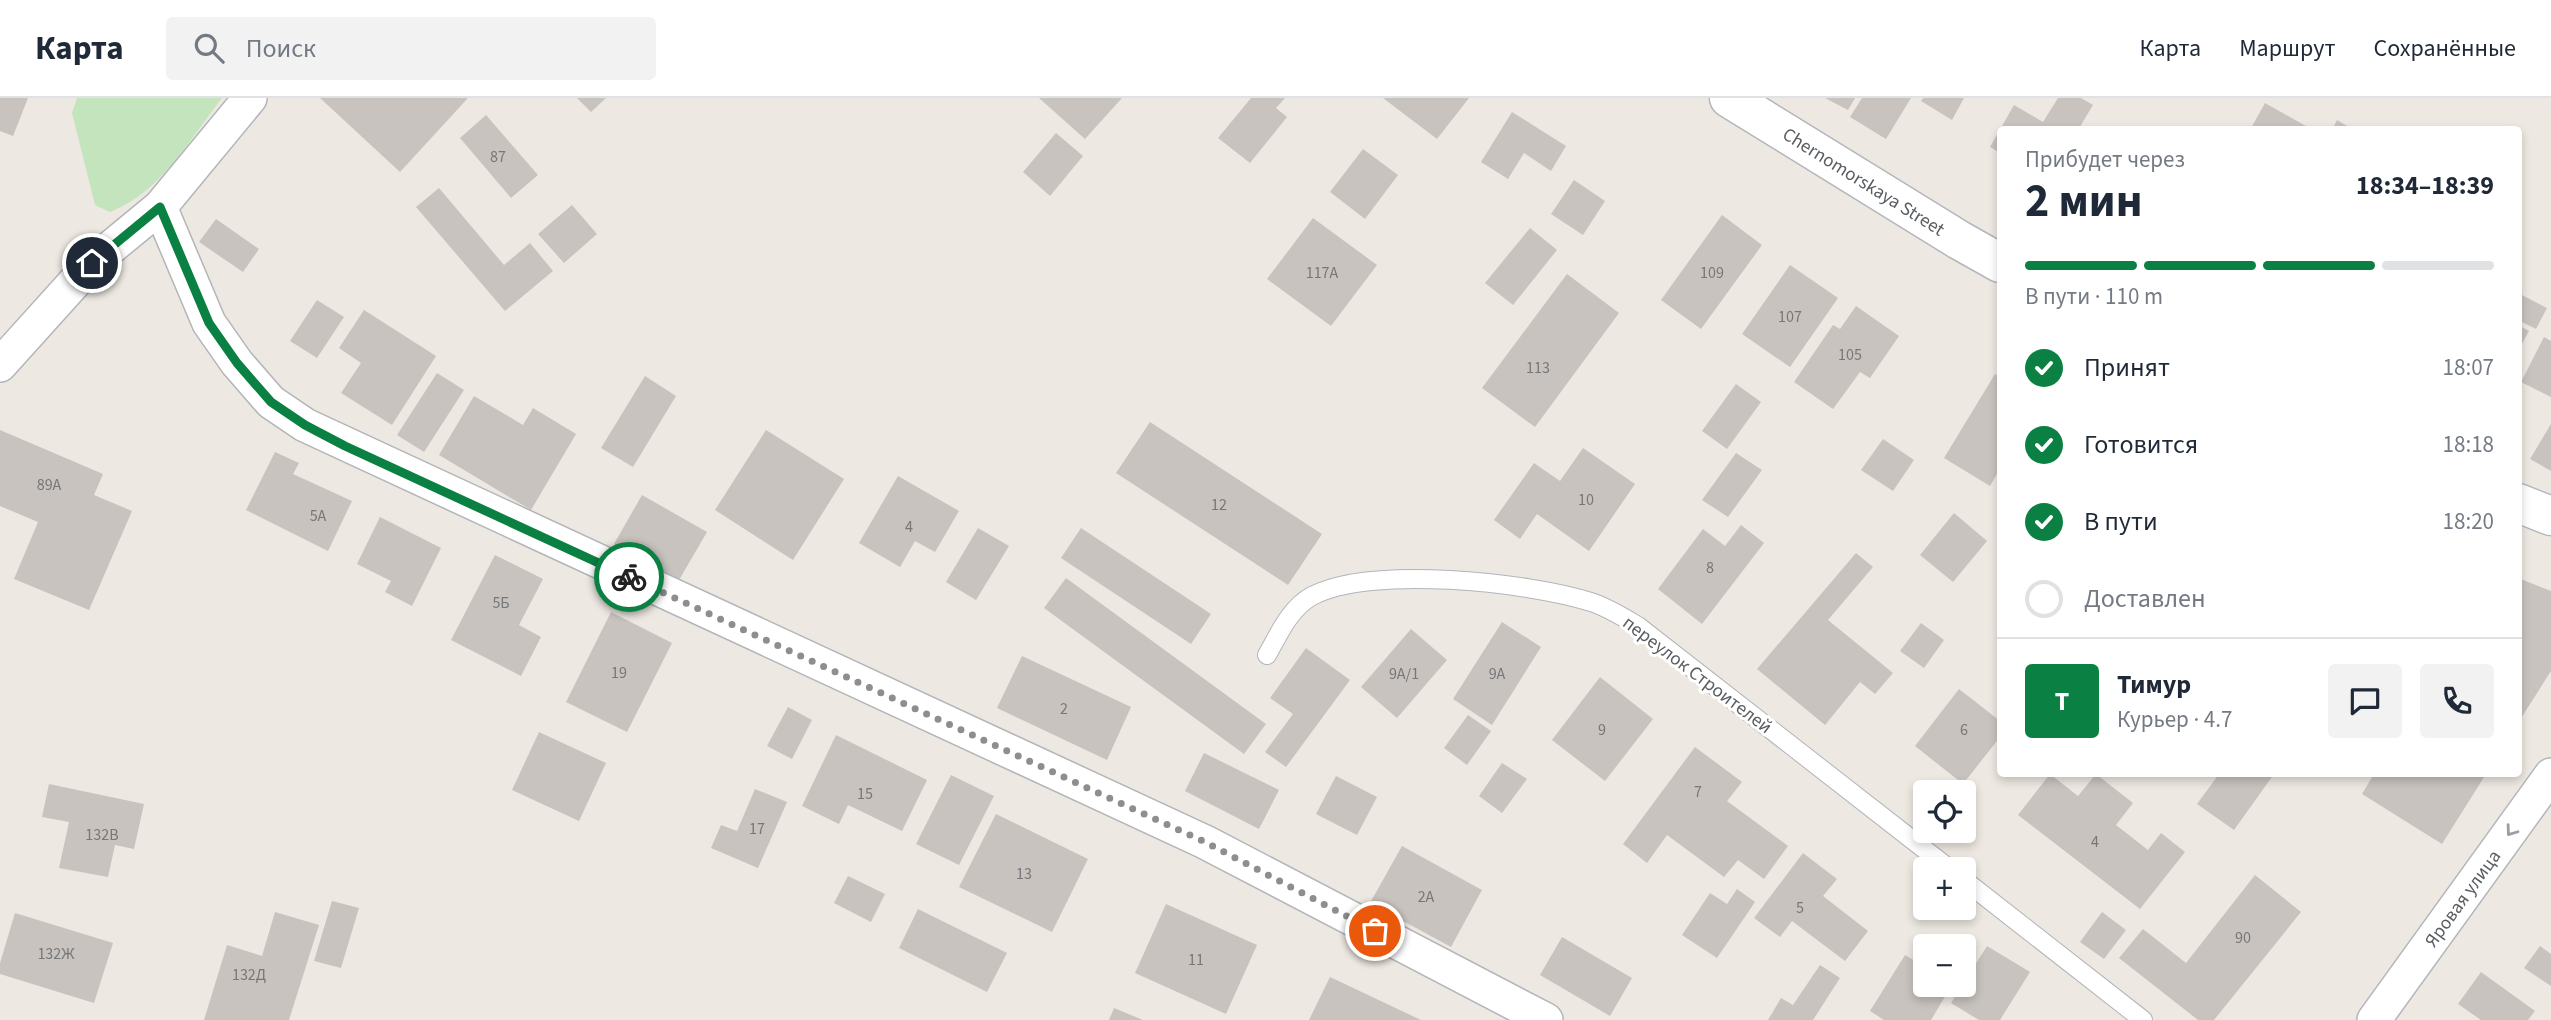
<!DOCTYPE html>
<html lang="ru">
<meta charset="utf-8">
<style>
body{margin:0;font-family:"Source Sans 3",sans-serif;background:#f2f2f3;color:#1f2937;height:100vh;display:flex;flex-direction:column;font-size:26px;white-space:nowrap}
*{box-sizing:border-box;margin:0}
p{font-size:23px;color:#747a83}
.icon{flex:none;width:38px;height:38px;fill:none;stroke:currentColor;stroke-width:2;stroke-linecap:round;stroke-linejoin:round}
.map{position:relative;flex:1;overflow:hidden}
.panel{position:absolute;left:1997px;top:28px;width:525px;height:651px;display:flex;flex-direction:column;background:#fff;border-radius:7px;box-shadow:0 4px 10px #0003}
.panel>*{flex:none}
.fabs{position:absolute;left:1913px;top:682px;display:grid;gap:14px}
.fabs a{display:grid;place-items:center;width:63px;height:63px;border-radius:7px;background:#fff;box-shadow:0 4px 10px #0003;font-size:35px}
.pin{position:absolute;display:grid;place-items:center;width:60px;height:60px;color:#fff;margin:-30px;border:4px solid #fff;border-radius:50%;box-shadow:0 2px 7px #0007}
.courier{position:absolute;display:grid;place-items:center;width:70px;height:70px;margin:-35px;border:5px solid #0b8043;border-radius:50%;background:#fff;color:#222;box-shadow:0 2px 9px #0007}
.head em{font-style:normal;font-weight:700}
.head div{display:flex;flex-direction:column-reverse}
.head{display:flex;align-items:center;justify-content:space-between;height:119px;padding:0 28px}
h1{font-size:46px;font-weight:700;line-height:52px}
.bar{display:grid;grid-template-columns:repeat(4,1fr);gap:10px 7px;align-content:center;height:84px;padding:0 28px}
.bar i{height:9px;border-radius:5px;background:#e0e1e3}
.bar .current{background:#0b8043}
.bar p{grid-column:span 4}
.line{display:flex;align-items:center;gap:18px;padding:0 28px;border-top:2px solid #e0e1e3}
.line div{flex:1}
.round{display:grid;place-items:center;flex:none;width:74px;height:74px;border-radius:7px;background:#f2f2f3}
ol{padding:0 28px;list-style:none}
li{display:flex;align-items:center;gap:21px;height:77px}
li p{margin-inline-start:auto}
li .icon{padding:7px;border-radius:50%;background:#0b8043;color:#fff;stroke-width:4}
li:last-child{color:#747a83}
li i{width:38px;height:38px;border:4px solid #e0e1e3;border-radius:50%}
header{display:flex;align-items:center;gap:42px;box-sizing:border-box;height:98px;padding:0 35px;background:#fff;border-bottom:2px solid #e0e1e3}
header strong{font-size:33px}
nav{display:flex;gap:38px;margin-inline-start:auto;font-size:24px}
.search{width:490px;height:63px;background:#f2f2f3;display:flex;align-items:center;gap:18px;box-sizing:border-box;padding:0 24px;border-radius:7px;color:#747a83;font-size:26px}
.map>svg:first-child{display:block}
</style>
<header>
<strong>Карта</strong>
<div class="search"><svg class="icon" aria-label="search" viewBox="0 0 24 24"><circle cx="10" cy="10" r="6"/><path d="M15 15l6 6"/></svg>Поиск</div>
<nav><a>Карта</a><a>Маршрут</a><a>Сохранённые</a></nav>
</header>
<div class="map">
<svg width="2551" height="922" viewBox="0 0 2551 922">
<rect width="100%" height="100%" fill="#ede8e1"/>
<path fill="#c3e4bd" d="M 77,0 L 222,0 C 190,41 160,95 110,114 L 95,107 L 72,15 Z"/>
<path fill="#c8c3be" d="M 0,0 L 28,0 L 13,38 L 0,33 Z
M 320,0 L 468,0 L 400,74 Z
M 577,0 L 606,0 L 591,14 Z
M 1039,0 L 1122,0 L 1085,41 Z
M 1251,0 L 1285,0 L 1276,10 L 1287,19 L 1250,65 L 1218,40 Z
M 1383,0 L 1469,0 L 1437,41 Z
M 1825,0 L 1855,0 L 1848,12 Z
M 1862,0 L 1911,0 L 1886,41 L 1850,19 Z
M 1923,0 L 1964,0 L 1952,22 L 1921,3 Z
M 2058,0 L 2081,0 L 2093,7 L 2078,32 L 2000,32 L 2000,55 L 1990,49 L 2014,7 L 2043,24 Z
M 2265,5 L 2313,32 L 2250,32 Z
M 1512,14 L 1566,48 L 1551,73 L 1524,55 L 1508,81 L 1481,64 Z
M 486,17 L 538,77 L 511,100 L 460,40 Z
M 2337,22 L 2354,32 L 2332,32 Z
M 1056,35 L 1083,58 L 1050,98 L 1023,74 Z
M 1363,51 L 1398,77 L 1365,121 L 1330,94 Z
M 1574,82 L 1605,103 L 1583,137 L 1551,116 Z
M 439,90 L 504,167 L 530,145 L 553,173 L 505,213 L 416,109 Z
M 572,107 L 597,136 L 564,165 L 538,136 Z
M 1722,117 L 1762,147 L 1701,231 L 1661,202 Z
M 1313,120 L 1377,167 L 1331,228 L 1267,181 Z
M 216,121 L 259,151 L 243,174 L 199,144 Z
M 1530,130 L 1557,152 L 1513,207 L 1485,185 Z
M 1790,167 L 1838,200 L 1790,269 L 1742,236 Z
M 1567,176 L 1619,215 L 1535,329 L 1482,290 Z
M 2518,195 L 2547,210 L 2536,231 L 2518,222 Z
M 317,202 L 344,219 L 317,260 L 290,243 Z
M 1856,208 L 1899,238 L 1870,280 L 1860,274 L 1833,311 L 1794,284 L 1833,227 L 1840,231 Z
M 364,212 L 436,258 L 392,327 L 341,295 L 361,265 L 339,250 Z
M 2518,227 L 2529,233 L 2518,253 Z
M 2544,239 L 2551,243 L 2551,299 L 2521,284 Z
M 437,275 L 464,292 L 424,354 L 397,337 Z
M 1995,276 L 2000,279 L 2000,371 L 1990,388 L 1944,360 Z
M 645,278 L 676,298 L 633,369 L 601,350 Z
M 1736,286 L 1761,304 L 1727,351 L 1702,333 Z
M 474,298 L 523,327 L 533,310 L 576,336 L 531,412 L 439,357 Z
M 1150,324 L 1322,436 L 1288,487 L 1116,375 Z
M 2551,326 L 2551,373 L 2530,361 Z
M 0,332 L 103,376 L 94,397 L 132,413 L 89,512 L 14,481 L 38,424 L 0,408 Z
M 766,332 L 844,381 L 793,462 L 715,412 Z
M 1883,341 L 1914,362 L 1893,393 L 1861,372 Z
M 1583,350 L 1635,386 L 1589,453 L 1537,416 L 1520,441 L 1494,422 L 1534,365 L 1560,383 Z
M 275,354 L 299,365 L 293,376 L 352,403 L 328,453 L 246,412 Z
M 1736,355 L 1762,372 L 1728,419 L 1702,402 Z
M 898,378 L 959,413 L 935,454 L 915,443 L 900,469 L 859,445 Z
M 642,397 L 707,434 L 679,482 L 614,446 Z
M 1954,415 L 1987,443 L 1953,484 L 1920,457 Z
M 380,419 L 441,450 L 412,508 L 385,494 L 391,483 L 357,466 Z
M 1741,427 L 1764,445 L 1702,526 L 1658,491 L 1703,431 L 1725,448 Z
M 978,430 L 1009,448 L 976,502 L 946,484 Z
M 1081,430 L 1211,516 L 1191,546 L 1061,460 Z
M 1856,455 L 1873,469 L 1828,522 L 1893,575 L 1875,596 L 1860,584 L 1825,627 L 1757,571 Z
M 495,457 L 543,481 L 519,527 L 541,539 L 521,578 L 451,542 Z
M 1066,480 L 1266,626 L 1244,656 L 1044,510 Z
M 2518,480 L 2551,493 L 2551,573 L 2518,625 Z
M 611,514 L 672,545 L 627,634 L 566,604 Z
M 1502,524 L 1541,549 L 1492,627 L 1453,601 Z
M 1921,525 L 1944,542 L 1924,570 L 1900,553 Z
M 1411,531 L 1447,562 L 1397,620 L 1361,589 Z
M 1306,550 L 1350,582 L 1286,669 L 1265,654 L 1293,616 L 1270,600 Z
M 1022,558 L 1131,609 L 1107,662 L 997,610 Z
M 1600,579 L 1653,621 L 1605,683 L 1552,642 Z
M 1959,591 L 2000,623 L 2000,639 L 1963,686 L 1915,648 Z
M 788,609 L 812,622 L 792,661 L 767,648 Z
M 1468,617 L 1491,633 L 1467,667 L 1444,650 Z
M 539,634 L 606,665 L 579,723 L 512,692 Z
M 836,637 L 927,682 L 902,733 L 848,707 L 839,726 L 802,708 Z
M 1695,649 L 1742,684 L 1727,703 L 1788,748 L 1764,781 L 1738,762 L 1724,779 L 1667,737 L 1647,765 L 1623,746 Z
M 1204,655 L 1279,692 L 1259,731 L 1185,693 Z
M 1502,665 L 1527,681 L 1502,715 L 1479,698 Z
M 2050,676 L 2078,698 L 2096,676 L 2133,705 L 2116,727 L 2148,752 L 2161,735 L 2185,754 L 2140,811 L 2018,717 Z
M 2219,676 L 2274,676 L 2234,732 L 2197,706 Z
M 2374,676 L 2486,676 L 2442,746 L 2362,696 Z
M 951,677 L 994,698 L 959,767 L 916,746 Z
M 1336,678 L 1377,699 L 1357,737 L 1316,716 Z
M 49,686 L 144,706 L 134,751 L 115,747 L 108,779 L 59,770 L 69,724 L 42,719 Z
M 755,691 L 787,704 L 758,770 L 711,750 L 721,727 L 737,733 Z
M 996,716 L 1088,761 L 1052,834 L 959,789 Z
M 1402,748 L 1482,792 L 1451,849 L 1370,805 Z
M 1803,755 L 1837,781 L 1823,798 L 1868,833 L 1845,863 L 1792,823 L 1780,839 L 1754,820 Z
M 2255,777 L 2301,814 L 2214,922 L 2198,922 L 2119,860 L 2143,831 L 2186,865 Z
M 848,778 L 885,796 L 871,824 L 834,805 Z
M 1737,791 L 1755,804 L 1717,860 L 1682,837 L 1710,795 L 1727,806 Z
M 332,803 L 359,810 L 341,870 L 314,863 Z
M 1166,806 L 1257,847 L 1226,916 L 1135,875 Z
M 918,811 L 1007,855 L 987,894 L 899,850 Z
M 275,814 L 319,827 L 289,922 L 204,922 L 227,847 L 262,858 Z
M 2102,814 L 2126,832 L 2104,861 L 2080,844 Z
M 15,815 L 113,845 L 94,905 L 0,876 L 0,865 Z
M 1562,839 L 1632,880 L 1610,918 L 1540,877 Z
M 1987,848 L 2030,874 L 2000,922 L 1979,922 L 1951,905 Z
M 2540,848 L 2551,856 L 2551,888 L 2524,870 Z
M 1905,857 L 1925,869 L 1925,887 L 1952,887 L 1931,922 L 1884,922 L 1870,913 Z
M 1820,867 L 1840,880 L 1813,922 L 1768,922 L 1781,900 L 1793,907 Z
M 2481,874 L 2535,913 L 2528,922 L 2481,922 L 2458,906 Z
M 1330,879 L 1421,922 L 1309,922 Z
M 1114,910 L 1143,922 L 1109,922 Z"/>
<g fill="none" stroke-linecap="round" stroke-linejoin="round">
<defs>
<path id="lane" d="M 1267,557 C 1279,536 1290,510 1312,498 C 1370,467 1528,484 1591,504 C 1607,509 1623,519 1638,528 L 1951,772
M 1964,782 L 2143,922"/>
<path id="street" d="M 160,109 L 209,225 L 237,265 L 271,304 L 305,327 L 1205,744 L 1546,922
M 0,267 L 92,165 L 160,109 L 250,0
M 2374,922 L 2551,677"/>
<path id="secondary" d="M 1729,0 L 1959,142 L 2000,165
M 2518,405 L 2551,418"/>
</defs>
<use href="#lane" stroke="#b2b5b9" stroke-width="20"/>
<use href="#street" stroke="#b2b5b9" stroke-width="36"/>
<use href="#secondary" stroke="#b3b7bc" stroke-width="41"/>
<use href="#lane" stroke="#fff" stroke-width="18"/>
<use href="#street" stroke="#fff" stroke-width="33"/>
<use href="#secondary" stroke="#fff" stroke-width="38"/>
</g>
<defs><path id="oneway-chevron" d="M-2-3.5L2.5 0L-2 3.5" fill="none" stroke-width="1.6" stroke-linecap="round" stroke-linejoin="round" transform="scale(1.75)"/></defs>
<use stroke="#9c9ea1" href="#oneway-chevron" transform="translate(2511 733) rotate(126)"/>
<g fill="none" stroke-linecap="round" stroke-linejoin="round">
<path stroke="#8d8e8e" stroke-width="7" stroke-dasharray="0 12.6" d="M 629,479 L 1205,744 L 1375,833"/>
<path stroke="#0b8043" stroke-width="9" d="M 92,165 L 160,109 L 209,225 L 237,265 L 271,304 L 305,327 L 345,348 L 629,479"/>
</g>
<g text-anchor="middle" stroke-width="6" stroke-linejoin="round" paint-order="stroke">
<g font-size="16" fill="#767779">
<text x="498" y="64">87</text>
<text x="1322" y="180">117А</text>
<text x="1712" y="180">109</text>
<text x="1790" y="224">107</text>
<text x="1850" y="262">105</text>
<text x="1538" y="275">113</text>
<text x="49" y="392">89А</text>
<text x="1586" y="407">10</text>
<text x="1219" y="412">12</text>
<text x="318" y="423">5А</text>
<text x="909" y="434">4</text>
<text x="1710" y="475">8</text>
<text x="501" y="510">5Б</text>
<text x="619" y="580">19</text>
<text x="1404" y="581">9А/1</text>
<text x="1497" y="581">9А</text>
<text x="1064" y="616">2</text>
<text x="1602" y="637">9</text>
<text x="1964" y="637">6</text>
<text x="1698" y="699">7</text>
<text x="865" y="701">15</text>
<text x="757" y="736">17</text>
<text x="102" y="742">132В</text>
<text x="2095" y="749">4</text>
<text x="1024" y="781">13</text>
<text x="1426" y="804">2А</text>
<text x="1800" y="815">5</text>
<text x="2243" y="845">90</text>
<text x="56" y="861">132Ж</text>
<text x="1196" y="867">11</text>
<text x="249" y="882">132Д</text>
</g>
<g font-size="19" fill="#5a5e62" stroke="#fff">
<text transform="translate(1864 83) rotate(32)" y="7">Chernomorskaya Street</text>
<text transform="translate(1698 576) rotate(37)" y="7">переулок Строителей</text>
<text transform="translate(2462 800) rotate(-54)" y="7">Яровая улица</text>
</g>
</g>
</svg>
<div class="fabs">
<a><svg class="icon" aria-label="locate" viewBox="0 0 24 24"><circle cx="12" cy="12" r="6"/><path d="M12 2v4M12 18v4M2 12h4M18 12h4"/></svg></a>
<a>+</a>
<a>−</a>
</div>
<div class="pin" style="left:1375px;top:833px;background:#ea580c"><svg class="icon" aria-label="bag" viewBox="0 0 24 24"><path d="M5 8h14l-1 12H6zM9 8a3 3 0 0 1 6 0"/></svg></div>
<div class="pin" style="left:92px;top:165px;background:#1f2937"><svg class="icon" aria-label="home" viewBox="0 0 24 24"><path d="M3 11l9-7 9 7M6 9v11h12V9"/></svg></div>
<div class="courier" style="left:629px;top:479px"><svg class="icon" aria-label="bike" viewBox="0 0 24 24"><circle cx="6" cy="16" r="4"/><circle cx="18" cy="16" r="4"/><path d="M6 16l4-8h5l3 8M10 8l3 8H6M13 5h3"/></svg></div>
<section class="panel">
<div class="head"><div><h1>2 мин</h1><p>Прибудет через</p></div><em>18:34–18:39</em></div>
<div class="bar"><i class="current"></i><i class="current"></i><i class="current"></i><i></i><p>В пути · 110 m</p></div>
<ol>
<li><svg class="icon" aria-label="check" viewBox="0 0 24 24"><path d="M5 12l5 5 9-10"/></svg>Принят<p>18:07</p></li>
<li><svg class="icon" aria-label="check" viewBox="0 0 24 24"><path d="M5 12l5 5 9-10"/></svg>Готовится<p>18:18</p></li>
<li><svg class="icon" aria-label="check" viewBox="0 0 24 24"><path d="M5 12l5 5 9-10"/></svg>В пути<p>18:20</p></li>
<li><i></i>Доставлен</li>
</ol>
<div class="line" style="height:126px"><b class="round" style="background:#0b8043;color:#fff">Т</b><div><b>Тимур</b><p>Курьер · 4.7</p></div><a class="round"><svg class="icon" aria-label="chat" viewBox="0 0 24 24"><path d="M4 5h16v11H9l-5 4z"/></svg></a><a class="round"><svg class="icon" aria-label="phone" viewBox="0 0 24 24"><path d="M5 4h4l2 5-3 2q2 4 5 5l2-3 5 2v4C11 20 4 13 5 4z"/></svg></a></div>
</section>
</div>
